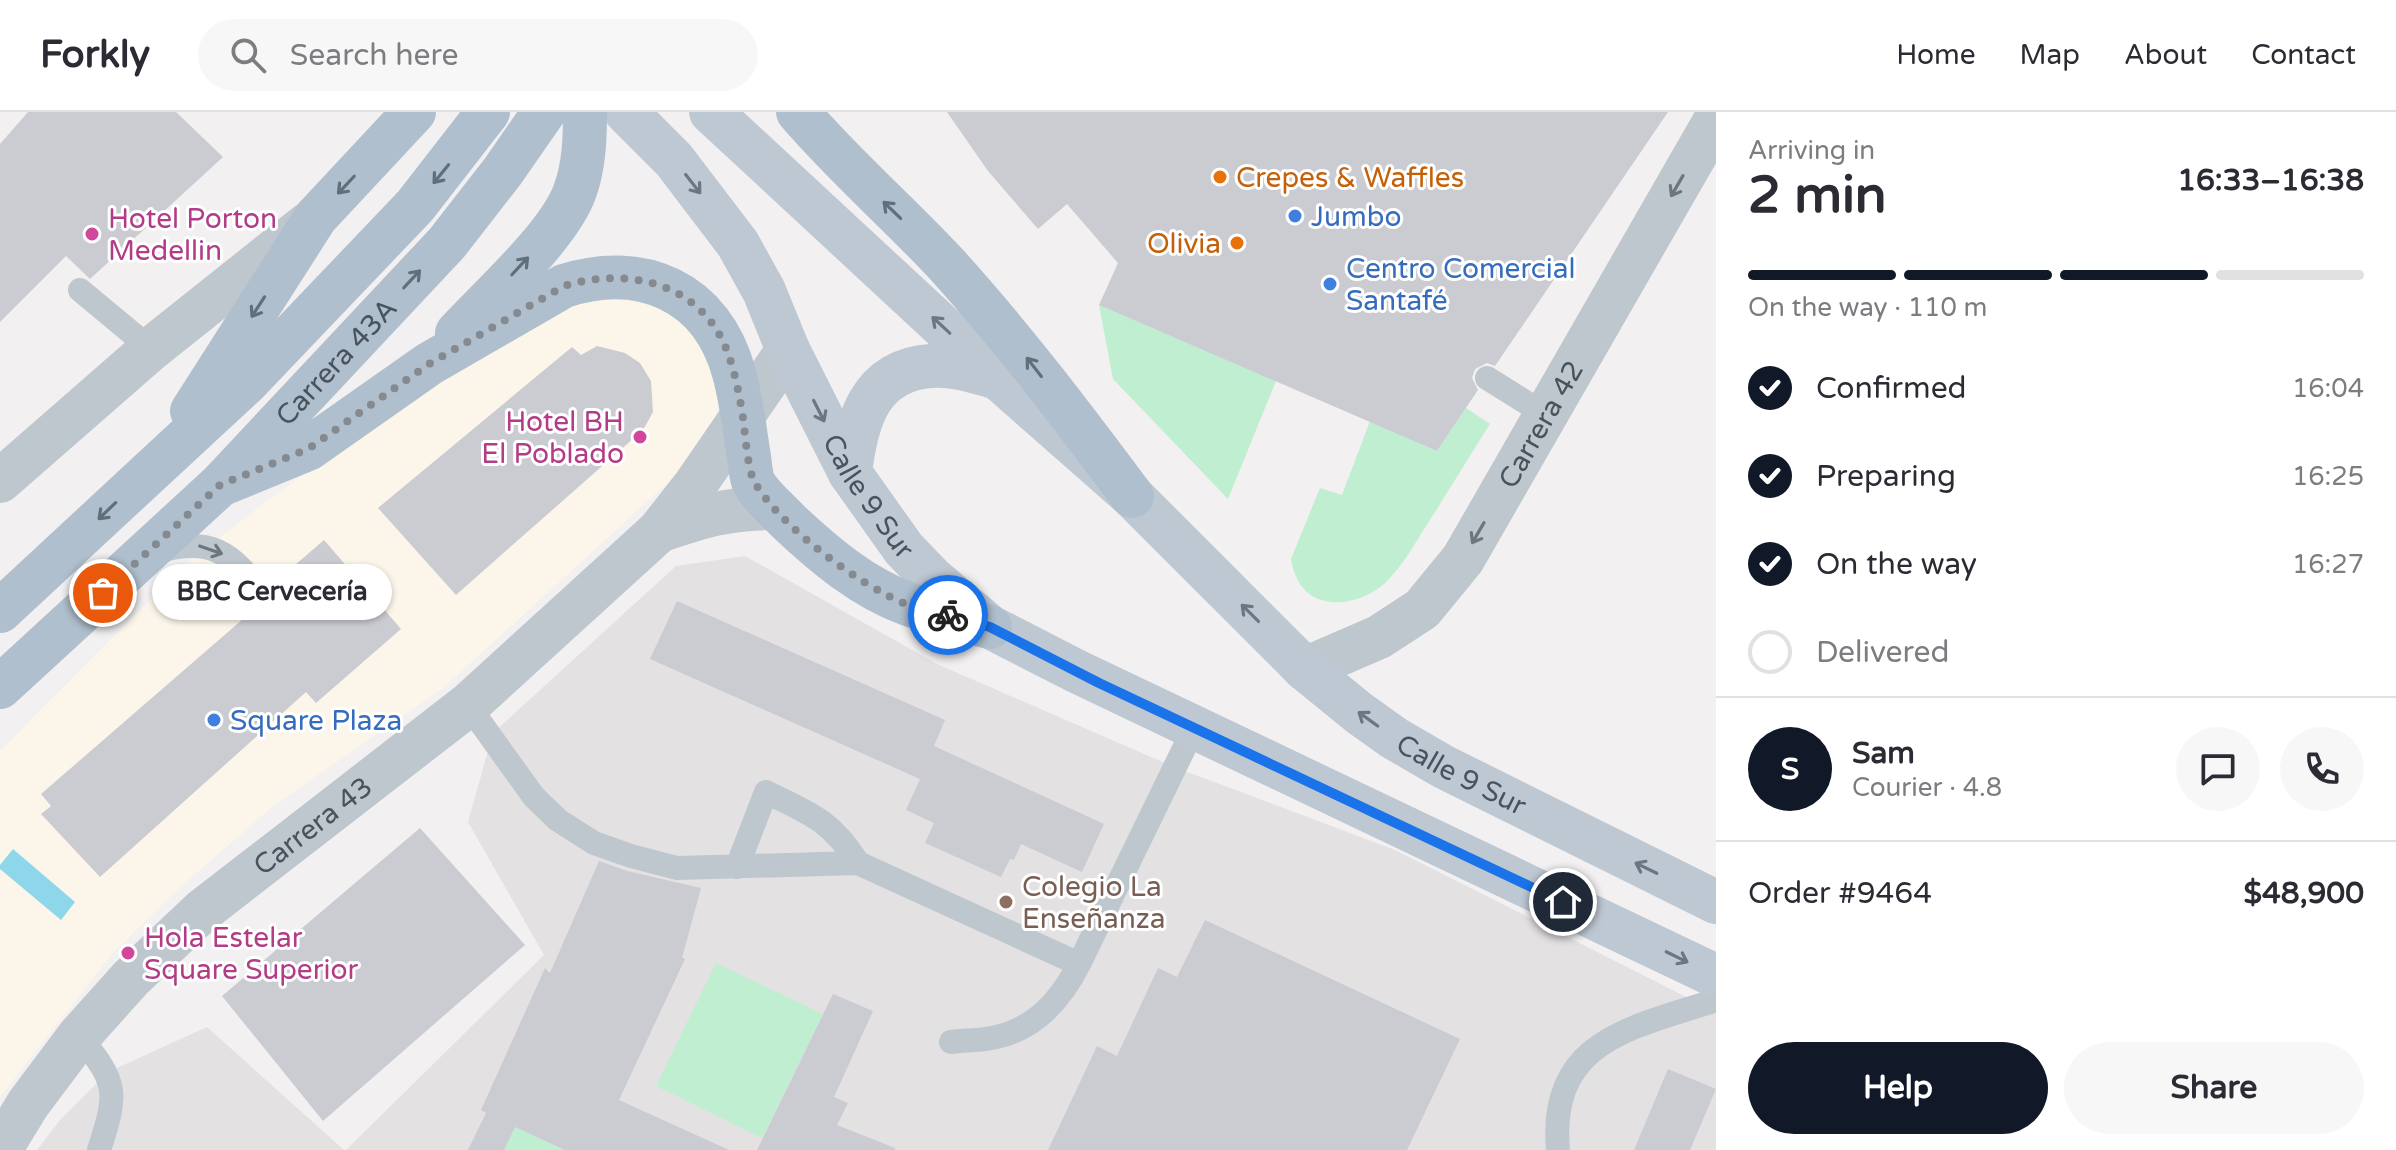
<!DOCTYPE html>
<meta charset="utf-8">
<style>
body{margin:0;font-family:"Varela Round",sans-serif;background:#f7f7f7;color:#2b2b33;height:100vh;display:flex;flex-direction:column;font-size:30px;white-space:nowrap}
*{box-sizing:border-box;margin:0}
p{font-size:26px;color:#7c7c81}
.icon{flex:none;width:44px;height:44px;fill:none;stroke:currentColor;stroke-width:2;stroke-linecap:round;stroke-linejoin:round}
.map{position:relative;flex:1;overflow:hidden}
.sheet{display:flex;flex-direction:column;background:#fff;width:680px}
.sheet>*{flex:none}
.pin{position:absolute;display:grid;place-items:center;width:68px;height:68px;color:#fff;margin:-34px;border:4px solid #fff;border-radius:50%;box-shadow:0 2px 8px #0007}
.courier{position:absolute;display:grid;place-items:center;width:80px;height:80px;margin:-40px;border:6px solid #1a73e8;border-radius:50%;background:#fff;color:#222;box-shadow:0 2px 10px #0007}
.bubble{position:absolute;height:56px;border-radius:28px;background:#fff;box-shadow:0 2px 6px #0004;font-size:26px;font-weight:800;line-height:56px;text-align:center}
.overview em{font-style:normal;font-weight:800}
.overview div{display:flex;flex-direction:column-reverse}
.overview{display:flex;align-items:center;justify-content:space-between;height:136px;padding:0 32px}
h1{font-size:52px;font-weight:800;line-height:60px}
.bar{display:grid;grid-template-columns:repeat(4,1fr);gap:12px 8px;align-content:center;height:96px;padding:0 32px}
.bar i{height:10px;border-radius:6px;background:#e1e1e2}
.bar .active{background:#111827}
.bar p{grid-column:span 4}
.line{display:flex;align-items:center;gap:20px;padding:0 32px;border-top:2px solid #e1e1e2}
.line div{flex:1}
.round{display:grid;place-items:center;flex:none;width:84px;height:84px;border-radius:42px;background:#f7f7f7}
ol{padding:0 32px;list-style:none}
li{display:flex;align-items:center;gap:24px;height:88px}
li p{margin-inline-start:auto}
li .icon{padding:8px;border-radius:50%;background:#111827;color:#fff;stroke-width:4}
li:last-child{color:#7c7c81}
li i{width:44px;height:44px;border:4px solid #e1e1e2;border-radius:50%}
.button{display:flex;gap:16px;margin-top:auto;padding:16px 32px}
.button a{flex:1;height:92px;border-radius:48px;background:#111827;color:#fff;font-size:32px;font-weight:800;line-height:92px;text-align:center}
.button a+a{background:#f7f7f7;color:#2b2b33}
header{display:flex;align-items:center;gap:48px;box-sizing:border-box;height:112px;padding:0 40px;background:#fff;border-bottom:2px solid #e1e1e2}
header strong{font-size:38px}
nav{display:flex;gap:44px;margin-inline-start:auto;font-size:28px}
.search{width:560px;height:72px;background:#f7f7f7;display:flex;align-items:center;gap:20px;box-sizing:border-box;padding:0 28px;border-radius:44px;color:#7c7c81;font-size:30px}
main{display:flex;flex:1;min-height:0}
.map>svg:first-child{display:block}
</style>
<header>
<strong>Forkly</strong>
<div class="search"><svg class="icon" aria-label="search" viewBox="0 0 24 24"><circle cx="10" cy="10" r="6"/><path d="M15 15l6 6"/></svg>Search here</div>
<nav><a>Home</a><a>Map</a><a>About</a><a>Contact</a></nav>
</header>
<main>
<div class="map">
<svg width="1716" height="1038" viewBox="0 0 1716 1038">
<rect width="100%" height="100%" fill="#f2f0f0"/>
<path fill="#fcf6ea" d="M 616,183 L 684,204 L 719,270 L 718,294 L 713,316 L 686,354 L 442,577 L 273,694 L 176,779 L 112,842 L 0,985 L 0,639 L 188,450 L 272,385 L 347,331 L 443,269 L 576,190 Z"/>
<path fill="#e3e1e2" d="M 745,444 L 937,552 L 1174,655 L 1395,738 L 1716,900 L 1716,1038 L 346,1038 L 544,843 L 468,710 L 493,621 L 676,454 Z
M 207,915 L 344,1038 L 37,1038 L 60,1008 L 108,960 Z"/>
<path fill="#c0eed1" d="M 1099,193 L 1276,269 L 1228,387 L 1113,267 Z
M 1466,296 L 1490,312 C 1469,345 1449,378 1428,411 C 1415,431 1403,454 1385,471 C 1370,485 1343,495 1322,488 C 1303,483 1294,465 1291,447 L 1320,376 L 1342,383 L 1370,309 L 1437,339 Z
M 716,851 L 823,902 L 762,1026 L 656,974 Z
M 511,1013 L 565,1038 L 504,1038 Z"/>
<path fill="#8ed7ea" d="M 13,737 L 75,790 L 61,808 L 0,757 L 0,753 Z"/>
<path fill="#caccd2" d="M 28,0 L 176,0 L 223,45 L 90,167 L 66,144 L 0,210 L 0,32 Z
M 947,0 L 1668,0 L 1495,254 L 1487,251 L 1475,257 L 1472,266 L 1478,278 L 1437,339 L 1099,193 L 1118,151 L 1067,92 L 1038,117 L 988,59 Z
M 597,234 L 625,241 L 640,251 L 651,269 L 653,300 L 643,318 L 456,483 L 378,396 L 572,235 L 581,243 Z
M 324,428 L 401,517 L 316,591 L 306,580 L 100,765 L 41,702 L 51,694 L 41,682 L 243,507 L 238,502 L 251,492 L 263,497 L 272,493 L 277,481 L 273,472 Z
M 677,489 L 945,608 L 934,634 L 1104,712 L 1082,760 L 1021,732 L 1014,748 L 1010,747 L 1001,765 L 925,731 L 934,711 L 906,698 L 920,667 L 650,547 Z
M 420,716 L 525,833 L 323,1009 L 222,884 Z
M 599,749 L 627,759 L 701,776 L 682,846 L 685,847 L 619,988 L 729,1038 L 565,1038 L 515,1015 L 504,1038 L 468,1038 L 486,1001 L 481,998 L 545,856 L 550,861 Z
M 1205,808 L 1460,927 L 1407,1038 L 1048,1038 L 1097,934 L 1117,944 L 1158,856 L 1177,865 Z
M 833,882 L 873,899 L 834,985 L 848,991 L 837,1013 L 895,1036 L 895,1038 L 757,1038 Z
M 1668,957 L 1716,977 L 1690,1038 L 1634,1038 Z"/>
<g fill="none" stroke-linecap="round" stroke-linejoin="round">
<path stroke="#bec7ce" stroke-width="24" d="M 80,178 L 151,237
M 1487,266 L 1546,303
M 157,440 C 209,424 232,440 262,482
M 468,593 L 534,685 L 558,708 L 594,731 L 631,744 L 677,756 L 858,751 L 1079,852 L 1194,616
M 737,755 L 766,680 C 809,701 831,708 858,751
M 79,924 C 118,971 118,980 99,1038
M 951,930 C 966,928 982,929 996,925 C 1035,917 1062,886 1079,852
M 1558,1038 C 1548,927 1633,916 1716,888"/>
<g stroke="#bec7ce" stroke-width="44">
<path d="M 0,369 L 151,237 L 308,112"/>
<path d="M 659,419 C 703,404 728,396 775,396"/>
<path id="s1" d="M 1305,557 L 1379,525 L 1422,497 L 1463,447 L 1716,7"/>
<path id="s2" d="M 0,1038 L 28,992 L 79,924 L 131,866 L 202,799 L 468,593 L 659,419 L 695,373 L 788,238"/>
</g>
<g stroke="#bec8d3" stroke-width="44">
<path id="s3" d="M 626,0 L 674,48 L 738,132 L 764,179 L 788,238 L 850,361 L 904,437 L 932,466 L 990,515 L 1076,559 L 1716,864"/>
<path id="s4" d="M 711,0 L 998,266 L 1132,384 L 1305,557 L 1359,601 L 1394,626 L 1444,655 L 1716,790"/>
<path d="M 850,361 C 856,310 869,258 931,254 C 953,252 976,260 998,266"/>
</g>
<g stroke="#b0bfcd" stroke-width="44">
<path d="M 798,0 C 845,55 899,101 948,154 C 1014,227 1073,305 1132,384"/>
<path d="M 457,221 C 491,184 559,124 575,79 C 584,54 585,27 585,0"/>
<path d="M 192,299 L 316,105 L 414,0"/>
<path d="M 220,373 L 308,337 L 429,252 L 564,174 C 641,149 712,179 734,261 C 741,286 744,313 748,339 C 750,348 750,360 753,369 C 760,384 778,398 789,410 C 823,442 863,476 908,492 C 935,502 963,508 990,515"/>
<path d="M 0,499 L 247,270 L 415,94 L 488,0"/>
<path id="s5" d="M 0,575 L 220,373 L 447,131 L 503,59 L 544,0"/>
</g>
</g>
<defs><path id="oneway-shaft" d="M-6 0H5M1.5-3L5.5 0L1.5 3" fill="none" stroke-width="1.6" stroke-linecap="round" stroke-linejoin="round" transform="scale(2)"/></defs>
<g stroke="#626e79">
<use href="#oneway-shaft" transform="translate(441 62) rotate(129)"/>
<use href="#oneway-shaft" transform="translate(346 73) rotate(133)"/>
<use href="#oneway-shaft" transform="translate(892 98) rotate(-136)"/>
<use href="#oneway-shaft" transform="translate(520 154) rotate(-47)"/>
<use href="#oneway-shaft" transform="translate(412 167) rotate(-47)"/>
<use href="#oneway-shaft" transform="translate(258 195) rotate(123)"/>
<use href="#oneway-shaft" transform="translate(1034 255) rotate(-128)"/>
<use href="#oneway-shaft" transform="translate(107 399) rotate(136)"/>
</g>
<g stroke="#6b7680">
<use href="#oneway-shaft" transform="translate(693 72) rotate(52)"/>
<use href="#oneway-shaft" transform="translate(941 213) rotate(-137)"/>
<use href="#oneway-shaft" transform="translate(819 299) rotate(63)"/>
<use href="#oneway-shaft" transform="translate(1250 501) rotate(-135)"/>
<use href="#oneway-shaft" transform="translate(1368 607) rotate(-144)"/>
<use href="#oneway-shaft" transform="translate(1646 756) rotate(-154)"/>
<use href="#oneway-shaft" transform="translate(1677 845) rotate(26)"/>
</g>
<g stroke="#6b767f">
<use href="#oneway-shaft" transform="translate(1677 74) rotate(120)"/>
<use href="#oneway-shaft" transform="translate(1478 421) rotate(120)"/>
<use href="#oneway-shaft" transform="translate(211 438) rotate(19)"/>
</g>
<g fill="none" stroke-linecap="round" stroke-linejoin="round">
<path stroke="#848a90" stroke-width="8" stroke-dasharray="0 14.4" d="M 103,481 L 220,373 L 308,337 L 429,252 L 564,174 C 625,155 697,169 725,234 C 734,255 738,277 742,299 C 745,316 747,358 755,371 C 781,415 859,473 906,492 C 920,497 934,500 948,503"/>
<path stroke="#1a73e8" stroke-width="10" d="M 948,503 L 990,515 L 1099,571 L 1563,790"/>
</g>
<g fill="#e8710a" stroke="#fff" stroke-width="3">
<circle cx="1220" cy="65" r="8"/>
<circle cx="1237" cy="131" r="8"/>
</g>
<g fill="#3f7fe0" stroke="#fff" stroke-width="3">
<circle cx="1295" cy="104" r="8"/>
<circle cx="1330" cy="172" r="8"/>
<circle cx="214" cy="608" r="8"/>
</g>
<g fill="#d1479c" stroke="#fff" stroke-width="3">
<circle cx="92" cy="122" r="8"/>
<circle cx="640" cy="325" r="8"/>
<circle cx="128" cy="841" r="8"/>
</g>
<circle fill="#8d6e63" stroke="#fff" stroke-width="3" cx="1006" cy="790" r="8"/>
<g text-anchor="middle" stroke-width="6" stroke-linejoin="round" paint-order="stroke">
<g font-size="28" fill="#c56008" stroke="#fff" text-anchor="start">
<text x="1236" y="75">Crepes &amp; Waffles</text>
<text x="1221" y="141" text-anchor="end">Olivia</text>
</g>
<g font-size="28" fill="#366cbe" stroke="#fff" text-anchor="start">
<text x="1311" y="114">Jumbo</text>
<text x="1346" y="166">Centro Comercial<tspan x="1346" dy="32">Santafé</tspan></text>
<text x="230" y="618">Square Plaza</text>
</g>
<g font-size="28" fill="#b23c85" stroke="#fff" text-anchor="start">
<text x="108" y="116">Hotel Porton<tspan x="108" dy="32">Medellin</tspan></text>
<text x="624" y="319" text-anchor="end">Hotel BH<tspan x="624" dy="32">El Poblado</tspan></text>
<text x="144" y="835">Hola Estelar<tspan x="144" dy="32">Square Superior</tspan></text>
</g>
<g font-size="28" fill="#48535d" stroke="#fff">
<text dy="10" stroke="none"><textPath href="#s5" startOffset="468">Carrera 43A</textPath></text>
<text dy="10" stroke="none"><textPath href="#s1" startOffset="352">Carrera 42</textPath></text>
<text dy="10" stroke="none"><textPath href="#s3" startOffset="458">Calle 9 Sur</textPath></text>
<text dy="10" stroke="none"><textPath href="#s4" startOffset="1004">Calle 9 Sur</textPath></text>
<text dy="10" stroke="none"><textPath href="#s2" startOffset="454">Carrera 43</textPath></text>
</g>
<g font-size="28" fill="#785e54" stroke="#fff" text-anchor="start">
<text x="1022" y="784">Colegio La<tspan x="1022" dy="32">Enseñanza</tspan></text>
</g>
</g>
</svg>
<div class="pin" style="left:103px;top:481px;background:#ea580c"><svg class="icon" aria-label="bag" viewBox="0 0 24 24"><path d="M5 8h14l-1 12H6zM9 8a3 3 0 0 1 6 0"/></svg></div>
<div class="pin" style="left:1563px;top:790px;background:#1f2937"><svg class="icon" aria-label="home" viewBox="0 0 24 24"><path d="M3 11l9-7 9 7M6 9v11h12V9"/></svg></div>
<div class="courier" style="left:948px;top:503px"><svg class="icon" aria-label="bike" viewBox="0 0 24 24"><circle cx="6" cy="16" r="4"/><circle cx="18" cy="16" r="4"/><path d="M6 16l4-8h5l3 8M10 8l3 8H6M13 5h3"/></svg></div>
<div class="bubble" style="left:152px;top:452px;width:240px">BBC Cervecería</div>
</div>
<section class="sheet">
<div class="overview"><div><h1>2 min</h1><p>Arriving in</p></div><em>16:33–16:38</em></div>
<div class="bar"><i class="active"></i><i class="active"></i><i class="active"></i><i></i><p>On the way · 110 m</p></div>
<ol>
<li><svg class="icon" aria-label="check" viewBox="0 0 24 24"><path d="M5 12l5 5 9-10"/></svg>Confirmed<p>16:04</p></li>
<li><svg class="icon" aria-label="check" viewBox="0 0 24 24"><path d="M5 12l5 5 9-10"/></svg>Preparing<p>16:25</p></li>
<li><svg class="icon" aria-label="check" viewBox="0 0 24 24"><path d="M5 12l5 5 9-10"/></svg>On the way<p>16:27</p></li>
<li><i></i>Delivered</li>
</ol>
<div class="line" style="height:144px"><b class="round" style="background:#111827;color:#fff">S</b><div><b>Sam</b><p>Courier · 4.8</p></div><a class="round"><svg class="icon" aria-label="chat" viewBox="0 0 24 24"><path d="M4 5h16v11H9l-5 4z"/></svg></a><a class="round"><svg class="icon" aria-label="phone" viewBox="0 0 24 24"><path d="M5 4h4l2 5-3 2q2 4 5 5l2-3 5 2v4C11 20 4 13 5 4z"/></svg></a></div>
<div class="line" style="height:104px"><div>Order #9464</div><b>$48,900</b></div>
<div class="button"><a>Help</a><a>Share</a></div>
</section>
</main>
